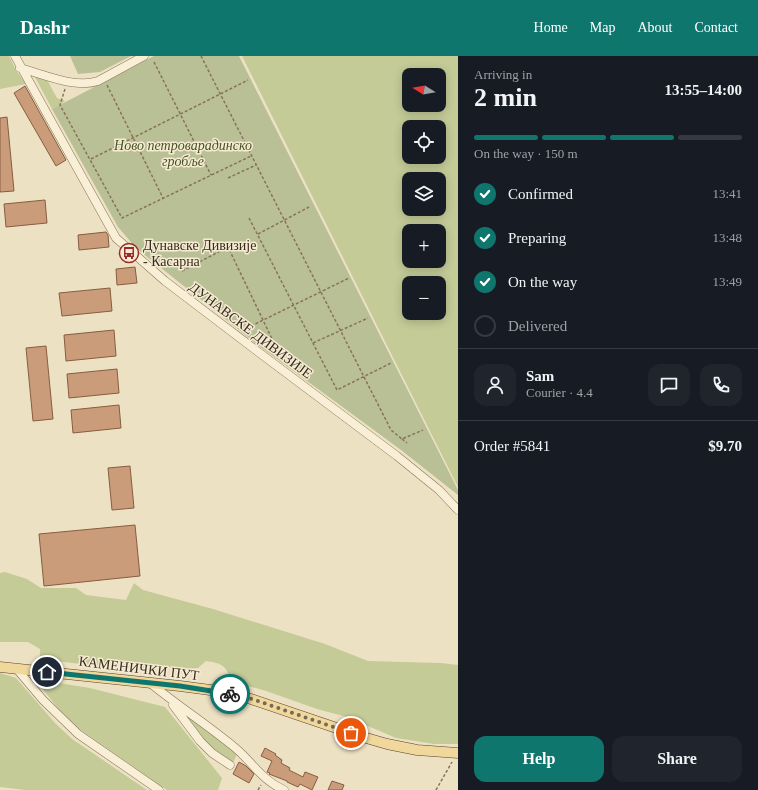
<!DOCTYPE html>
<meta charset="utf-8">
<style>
body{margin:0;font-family:"Times New Roman",serif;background:#20242c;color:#f1f3f6;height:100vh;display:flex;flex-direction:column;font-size:15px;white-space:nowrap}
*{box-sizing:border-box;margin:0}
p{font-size:13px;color:#9ea1a6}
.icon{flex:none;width:22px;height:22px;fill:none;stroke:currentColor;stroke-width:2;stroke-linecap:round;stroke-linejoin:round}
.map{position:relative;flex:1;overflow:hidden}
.drawer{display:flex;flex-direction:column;background:#171b24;width:300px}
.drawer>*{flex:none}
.needle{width:26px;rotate:281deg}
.buttons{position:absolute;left:402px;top:12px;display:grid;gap:8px}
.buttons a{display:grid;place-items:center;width:44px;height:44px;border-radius:8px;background:#171b24;box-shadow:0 2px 10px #0003;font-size:20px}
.pin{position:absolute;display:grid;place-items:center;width:34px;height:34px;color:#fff;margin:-17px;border:2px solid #fff;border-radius:50%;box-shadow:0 1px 4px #0007}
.courier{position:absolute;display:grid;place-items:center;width:40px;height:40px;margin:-20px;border:3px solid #0f766e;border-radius:50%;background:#fff;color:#222;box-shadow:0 1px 5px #0007}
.head em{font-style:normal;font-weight:800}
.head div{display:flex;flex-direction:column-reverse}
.head{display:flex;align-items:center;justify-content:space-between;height:68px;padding:0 16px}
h1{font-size:26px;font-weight:800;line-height:30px}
.bar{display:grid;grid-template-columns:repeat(4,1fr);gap:6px 4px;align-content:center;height:48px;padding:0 16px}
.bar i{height:5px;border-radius:3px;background:#363941}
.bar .current{background:#0f766e}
.bar p{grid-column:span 4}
.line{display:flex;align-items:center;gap:10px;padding:0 16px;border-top:1px solid #363941}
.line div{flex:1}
.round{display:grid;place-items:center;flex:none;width:42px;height:42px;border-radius:12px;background:#20242c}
ol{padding:0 16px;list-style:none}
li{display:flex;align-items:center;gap:12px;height:44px}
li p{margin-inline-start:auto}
li .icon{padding:4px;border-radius:50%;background:#0f766e;color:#fff;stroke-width:4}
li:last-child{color:#9ea1a6}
li i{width:22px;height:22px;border:2px solid #363941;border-radius:50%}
.button{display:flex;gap:8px;margin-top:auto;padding:8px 16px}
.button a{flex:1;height:46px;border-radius:12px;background:#0f766e;color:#fff;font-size:16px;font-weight:800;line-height:46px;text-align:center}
.button a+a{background:#20242c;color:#f1f3f6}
header{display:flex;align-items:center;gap:24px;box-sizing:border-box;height:56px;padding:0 20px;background:#0f766e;color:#fff}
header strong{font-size:19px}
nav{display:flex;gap:22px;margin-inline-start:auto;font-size:14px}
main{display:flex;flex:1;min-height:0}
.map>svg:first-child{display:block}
</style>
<header>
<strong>Dashr</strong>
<nav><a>Home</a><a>Map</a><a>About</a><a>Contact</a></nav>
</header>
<main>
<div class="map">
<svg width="458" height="734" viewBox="0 0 458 734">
<rect width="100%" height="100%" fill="#ede1c3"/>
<path fill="#c4cb97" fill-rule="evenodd" d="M 0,0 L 9,0 L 16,14 L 26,28 L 0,33 Z
M 242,0 L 458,0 L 458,431 ZM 409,19 L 439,19 L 439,49 L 409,49 ZM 409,71 L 439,71 L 439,101 L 409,101 ZM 409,123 L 439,123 L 439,153 L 409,153 ZM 409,175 L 439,175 L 439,205 L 409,205 ZM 409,227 L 439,227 L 439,257 L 409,257 Z
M 34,19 L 46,22 L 57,42 L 65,45 L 60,49 L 52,53 Z
M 5,516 L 27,523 L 41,532 L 76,532 L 86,539 L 126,544 L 134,527 L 143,534 L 213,553 L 325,588 L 368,605 L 441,607 L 458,609 L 458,688 L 434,688 L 396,682 L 347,661 L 317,653 L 266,635 L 252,631 L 240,630 L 230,623 C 226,609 221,607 206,605 L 198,612 L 180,613 L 157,609 L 141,615 L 116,608 L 105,611 L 40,603 L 40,593 L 28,586 L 0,586 L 0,517 Z
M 0,617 L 16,622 L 55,667 L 72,683 L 147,734 L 25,734 L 0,731 Z
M 39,624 L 90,632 L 165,651 L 222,722 L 218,734 L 167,734 L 78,672 L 60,655 L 37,626 Z
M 181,654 L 237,698 L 233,707 L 215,695 L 207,688 Z"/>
<path fill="#bac096" d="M 70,0 L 131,0 L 100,16 L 78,18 Z
M 154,0 L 239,0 L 458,434 L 458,439 L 401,394 L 258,289 L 136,192 L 118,171 L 52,53 Z"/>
<path fill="#cb9c79" stroke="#865d40" d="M 25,30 L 66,104 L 56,110 L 14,37 Z
M 7,61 L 14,135 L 0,136 L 0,62 Z
M 45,144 L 47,167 L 6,171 L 4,148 Z
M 106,176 L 108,179 L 109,191 L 79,194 L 78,179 Z
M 135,211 L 137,227 L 117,229 L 116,213 Z
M 110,232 L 112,255 L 62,260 L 59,237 Z
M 114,274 L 116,300 L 66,305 L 64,279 Z
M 46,290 L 53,363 L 33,365 L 26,292 Z
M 117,313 L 119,337 L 69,342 L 67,318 Z
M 119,349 L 121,372 L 73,377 L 71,354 Z
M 130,410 L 134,452 L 112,454 L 108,412 Z
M 135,469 L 140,520 L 44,530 L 39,478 Z
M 265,692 L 276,698 L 275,699 L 282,704 L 281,707 L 290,712 L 289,714 L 303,721 L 305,716 L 318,721 L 312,734 L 300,728 L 298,731 L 287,726 L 287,725 L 269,718 L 270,717 L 267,716 L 272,705 L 261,700 Z
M 239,706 L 246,710 L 254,718 L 249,727 L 233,718 Z
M 332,725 L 344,729 L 342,734 L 328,734 Z"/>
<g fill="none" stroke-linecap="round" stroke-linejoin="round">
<defs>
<path id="minor" d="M 15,0 L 116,182 L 165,225 L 257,295 L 397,400 L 439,434 L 458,454
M 20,12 C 43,18 75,33 98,25 L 144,0
M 16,612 L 43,644 L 78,678 L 159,734
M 150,627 C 177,649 206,668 233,690 C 252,705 260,723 284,734
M 173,649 L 200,685 L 212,697 L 230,709"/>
<path id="major" d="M 0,611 L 180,630 L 218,635 L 251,643 L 363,681 L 387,688 L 417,694 L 458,697"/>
</defs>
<use href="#minor" stroke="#87735a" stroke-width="9"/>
<use href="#major" stroke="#55412e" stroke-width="11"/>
<path stroke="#87735a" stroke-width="1.5" stroke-dasharray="3 2" stroke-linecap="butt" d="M 201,0 L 391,374 L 402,383 L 423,374
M 154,6 L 211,119
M 107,29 L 163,142
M 65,33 L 60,49 L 122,162 L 251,100
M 91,103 L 248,24
M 228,122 L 256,109
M 249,162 L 337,334 L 391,307
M 258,178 L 309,151
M 182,215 L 228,191 L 274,287
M 251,270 L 349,222
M 313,287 L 368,262
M 402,383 L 407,387
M 258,734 L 261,729
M 436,734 L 452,706"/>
<use href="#minor" stroke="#f8efd6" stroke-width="8"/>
<use href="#major" stroke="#f0d79b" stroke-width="10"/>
</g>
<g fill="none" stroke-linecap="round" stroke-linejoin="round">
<path stroke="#776b58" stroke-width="4" stroke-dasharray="0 7.2" d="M 230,638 L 252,643 L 351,677"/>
<path stroke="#0f766e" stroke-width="5" d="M 47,616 L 180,630 L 230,638"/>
</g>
<defs>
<symbol id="bus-ring" viewBox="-11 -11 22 22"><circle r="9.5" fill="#f5ebd2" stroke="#962b2a" stroke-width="1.5"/><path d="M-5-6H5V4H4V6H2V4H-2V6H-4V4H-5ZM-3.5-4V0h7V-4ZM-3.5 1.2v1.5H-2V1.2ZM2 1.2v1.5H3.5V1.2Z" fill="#962b2a"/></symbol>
</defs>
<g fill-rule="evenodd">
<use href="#bus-ring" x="118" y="186" width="22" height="22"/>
</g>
<g text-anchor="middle" stroke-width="3" stroke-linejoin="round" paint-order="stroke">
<g font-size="14" font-style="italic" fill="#475325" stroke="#f5ebd2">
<text x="183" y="94">Ново петроварадинско<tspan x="183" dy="16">гробље</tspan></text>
</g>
<g font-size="14" fill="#372b1e" stroke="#f5ebd2" text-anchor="start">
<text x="143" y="194">Дунавске Дивизије<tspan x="143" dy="16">- Касарна</tspan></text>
</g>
<g font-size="14" fill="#372b1e" stroke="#f5ebd2">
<text transform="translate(251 274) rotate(37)" y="5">ДУНАВСКЕ ДИВИЗИЈЕ</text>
<text transform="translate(139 612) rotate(7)" y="5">КАМЕНИЧКИ ПУТ</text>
</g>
</g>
</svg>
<div class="buttons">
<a><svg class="needle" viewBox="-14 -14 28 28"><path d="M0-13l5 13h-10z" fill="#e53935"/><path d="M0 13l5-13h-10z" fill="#9ea1a6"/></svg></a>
<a><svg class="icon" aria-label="locate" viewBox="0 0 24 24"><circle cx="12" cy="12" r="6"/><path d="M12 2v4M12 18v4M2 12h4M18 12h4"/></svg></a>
<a><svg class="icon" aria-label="layers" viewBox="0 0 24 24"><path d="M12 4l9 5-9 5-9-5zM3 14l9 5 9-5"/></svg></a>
<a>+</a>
<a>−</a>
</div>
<div class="pin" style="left:351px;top:677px;background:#ea580c"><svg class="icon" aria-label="bag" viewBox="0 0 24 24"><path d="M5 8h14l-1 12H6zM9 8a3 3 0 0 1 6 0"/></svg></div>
<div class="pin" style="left:47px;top:616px;background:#1f2937"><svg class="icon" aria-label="home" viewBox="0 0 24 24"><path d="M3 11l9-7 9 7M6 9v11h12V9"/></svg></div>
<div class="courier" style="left:230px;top:638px"><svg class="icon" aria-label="bike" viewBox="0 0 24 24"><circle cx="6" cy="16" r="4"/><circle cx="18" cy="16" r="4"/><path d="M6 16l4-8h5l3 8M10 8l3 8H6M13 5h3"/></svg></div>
</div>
<section class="drawer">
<div class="head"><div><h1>2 min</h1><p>Arriving in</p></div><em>13:55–14:00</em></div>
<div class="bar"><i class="current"></i><i class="current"></i><i class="current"></i><i></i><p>On the way · 150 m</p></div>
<ol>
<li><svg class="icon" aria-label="check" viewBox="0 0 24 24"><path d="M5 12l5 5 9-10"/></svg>Confirmed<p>13:41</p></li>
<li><svg class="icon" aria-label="check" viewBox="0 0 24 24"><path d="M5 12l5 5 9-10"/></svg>Preparing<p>13:48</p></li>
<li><svg class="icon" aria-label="check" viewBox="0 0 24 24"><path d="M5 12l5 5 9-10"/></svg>On the way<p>13:49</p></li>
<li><i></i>Delivered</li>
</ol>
<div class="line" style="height:72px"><a class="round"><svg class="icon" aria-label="person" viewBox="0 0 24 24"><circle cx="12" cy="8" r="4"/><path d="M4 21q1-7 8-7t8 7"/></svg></a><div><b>Sam</b><p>Courier · 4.4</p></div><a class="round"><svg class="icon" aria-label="chat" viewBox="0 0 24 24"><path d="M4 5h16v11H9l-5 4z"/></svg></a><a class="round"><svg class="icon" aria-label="phone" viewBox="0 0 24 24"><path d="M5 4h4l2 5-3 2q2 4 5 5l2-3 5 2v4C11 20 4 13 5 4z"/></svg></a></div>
<div class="line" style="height:52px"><div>Order #5841</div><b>$9.70</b></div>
<div class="button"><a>Help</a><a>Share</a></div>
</section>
</main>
